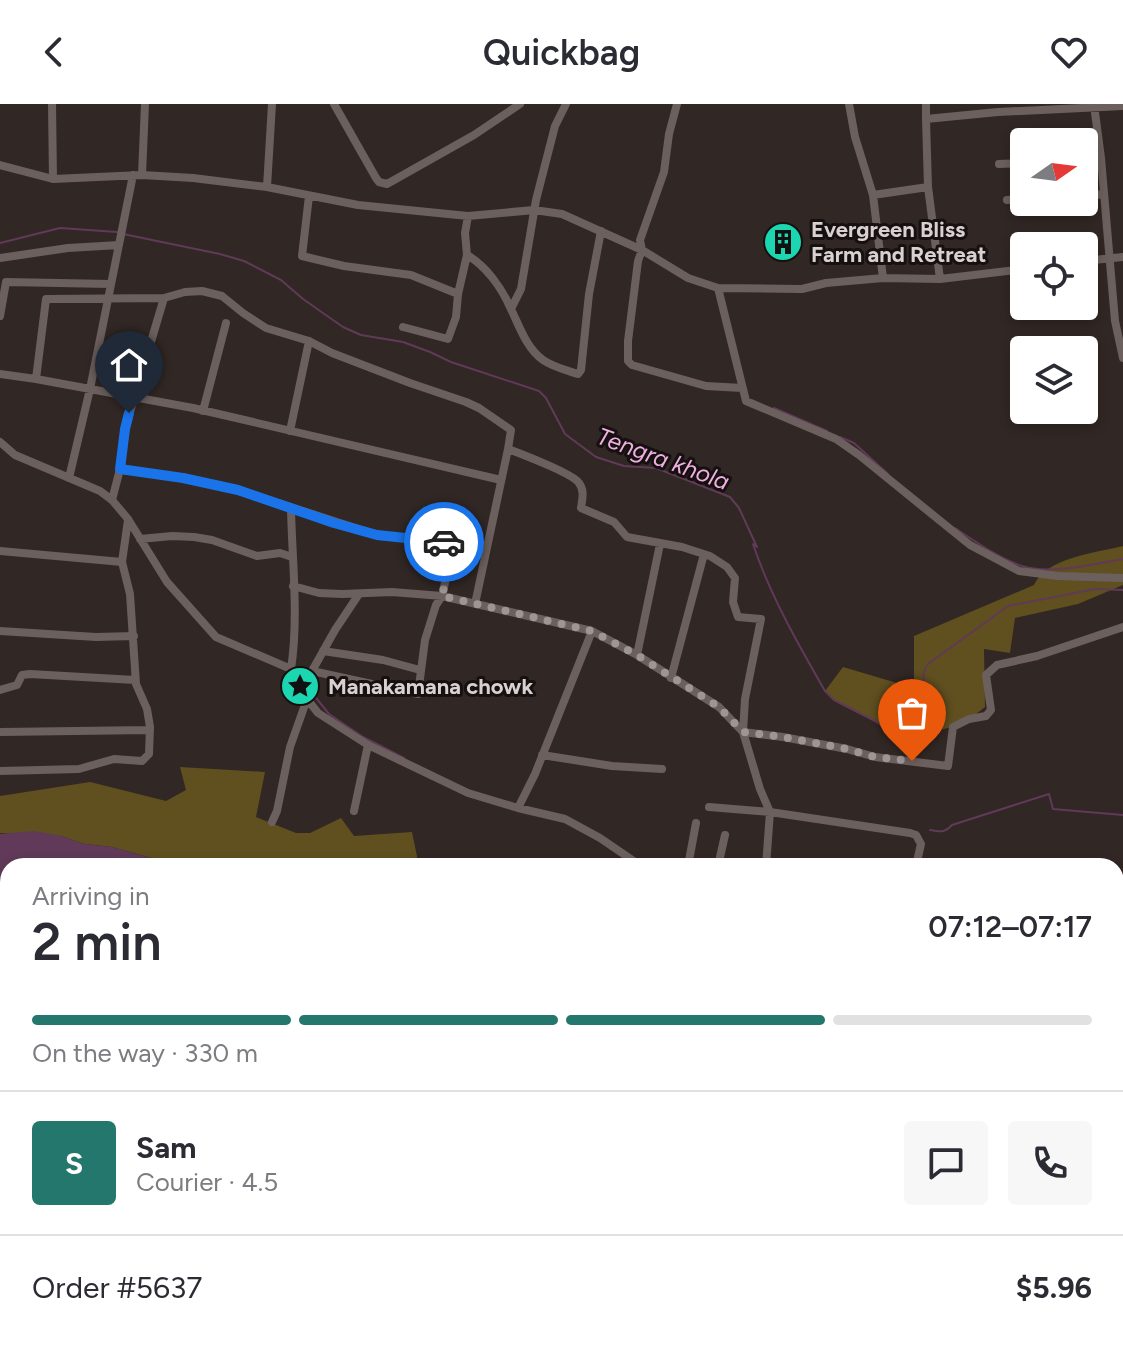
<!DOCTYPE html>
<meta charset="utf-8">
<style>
body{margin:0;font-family:Figtree,sans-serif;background:#f7f7f7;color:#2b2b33;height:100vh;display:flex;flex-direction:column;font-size:30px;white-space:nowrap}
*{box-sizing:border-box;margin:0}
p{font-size:26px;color:#7c7c81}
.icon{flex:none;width:44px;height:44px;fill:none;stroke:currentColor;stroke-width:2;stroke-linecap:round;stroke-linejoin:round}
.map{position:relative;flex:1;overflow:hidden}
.side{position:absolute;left:0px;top:754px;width:1124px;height:496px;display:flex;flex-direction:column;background:#fff;border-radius:24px 24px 0 0;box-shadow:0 4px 12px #0003}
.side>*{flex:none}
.needle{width:52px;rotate:76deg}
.fabs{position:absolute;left:1010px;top:24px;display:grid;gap:16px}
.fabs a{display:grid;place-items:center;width:88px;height:88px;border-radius:8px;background:#fff;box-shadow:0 4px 12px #0003;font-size:40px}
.pin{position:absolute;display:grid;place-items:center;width:68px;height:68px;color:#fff;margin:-82px -34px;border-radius:50% 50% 50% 0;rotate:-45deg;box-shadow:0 0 8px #0007}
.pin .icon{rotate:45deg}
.courier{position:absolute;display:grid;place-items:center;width:80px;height:80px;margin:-40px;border:6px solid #1a73e8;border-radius:50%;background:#fff;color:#222;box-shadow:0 2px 10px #0007}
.summary em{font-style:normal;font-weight:600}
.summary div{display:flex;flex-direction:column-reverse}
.summary{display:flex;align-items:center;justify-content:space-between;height:136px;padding:0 32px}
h1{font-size:52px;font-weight:600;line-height:60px}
.bar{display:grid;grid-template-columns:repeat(4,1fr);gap:12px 8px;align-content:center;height:96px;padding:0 32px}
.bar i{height:10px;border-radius:6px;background:#e1e1e2}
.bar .selected{background:#24776c}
.bar p{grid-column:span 4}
.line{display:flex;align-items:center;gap:20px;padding:0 32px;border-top:2px solid #e1e1e2}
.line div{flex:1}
.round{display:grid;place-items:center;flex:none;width:84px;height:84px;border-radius:8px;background:#f7f7f7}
header{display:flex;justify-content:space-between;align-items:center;height:104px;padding:0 32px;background:#fff;font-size:36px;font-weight:600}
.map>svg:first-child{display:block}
</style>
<header><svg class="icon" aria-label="back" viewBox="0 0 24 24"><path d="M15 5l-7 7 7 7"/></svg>Quickbag<svg class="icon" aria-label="heart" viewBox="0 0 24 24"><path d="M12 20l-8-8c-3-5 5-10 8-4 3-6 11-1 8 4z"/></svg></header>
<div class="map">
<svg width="1123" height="1250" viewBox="0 0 1123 1250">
<rect width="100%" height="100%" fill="#312724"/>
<path fill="#53492f" d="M 291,1242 L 394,1242 L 400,1250 L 289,1250 Z
M 559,1242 L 750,1242 L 755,1250 L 565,1250 Z"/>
<path fill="#604f1f" d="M 1123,442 L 1123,481 L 1078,500 L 1015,514 L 1010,549 L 984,545 L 985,603 C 957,626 935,628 900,633 L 875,617 L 834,596 L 825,587 L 843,563 L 914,584 L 914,532 L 1034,481 C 1047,453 1096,449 1123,442 Z
M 180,663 L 265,668 L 256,713 L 296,729 L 310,729 L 341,714 L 354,732 L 412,728 L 419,762 L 175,762 L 169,759 L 112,743 L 85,740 L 61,732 L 0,729 L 0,692 L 90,678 L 166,697 L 186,686 Z"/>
<path fill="#603a58" d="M 34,727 L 61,732 L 85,740 L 112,743 L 169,759 L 175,762 L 8,762 L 8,811 L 0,811 L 0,730 Z
M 394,1242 L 559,1242 L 565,1250 L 400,1250 Z"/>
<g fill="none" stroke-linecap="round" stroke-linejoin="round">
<path stroke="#603a58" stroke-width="2" d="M 123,130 L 220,150 L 244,157 L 281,176 L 303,195 L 343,223 L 361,231 L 403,238 L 430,248 L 451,258 L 539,287 L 546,294 L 565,330 L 596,353 L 624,362 L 656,364 L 730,393 L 739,404 L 757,443 L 753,440 C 770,491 798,540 825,587 L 834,596 L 875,617 L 897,632 L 908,632 C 918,620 924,602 925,586 C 925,575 920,571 928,560 L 1008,502 L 1095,485 L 1123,486
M 0,139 L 60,124 L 117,128
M 774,304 L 827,327
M 840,333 L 854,339 L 888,370
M 955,424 C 976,438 998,454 1022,462 C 1050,471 1094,460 1123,455
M 308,584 L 329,610 L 363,633 L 404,654
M 930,726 C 940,728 945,729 952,721 L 1049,690 L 1053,705 L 1123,711
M 1116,1050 L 1123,1054
M 1116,1065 L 1123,1069
M 0,1147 L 8,1150
M 254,1242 L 272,1250"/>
<path stroke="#6c605e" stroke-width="8" d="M 52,0 L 53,75
M 334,0 L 376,74 L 379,78 L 387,80 L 474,31 L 520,0
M 677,0 L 669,30 L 664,68 L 640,136 L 642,146 L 638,157 L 628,237 L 628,257 L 632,261 L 706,282 L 742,284
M 849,0 L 855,33 L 873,91 L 883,174
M 926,0 L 926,15
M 1094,1 L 1101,54 L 1115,217 L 1123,254
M 1084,55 L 1101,54
M 999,60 L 1024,59
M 0,61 L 53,75 L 142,71 L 193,74 L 267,83 L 358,101 L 468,112 L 534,106 L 562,110 L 642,146 L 688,174 L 718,184 L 802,185 L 826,179 L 883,174 L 940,175 L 1024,165
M 142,71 L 145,0
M 267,83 L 272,0
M 873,91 L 928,83
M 309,92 L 302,152 L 344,162 L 411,171 L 458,190
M 1084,92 L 1103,90
M 1007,96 L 1024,95
M 468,112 L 465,129 L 467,151 C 486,162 501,183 510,203 C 519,221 526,244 543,256 C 553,263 566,266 578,270 L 581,266 L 589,190 L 601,127
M 0,154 L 68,144 L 119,141
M 1084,157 L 1123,153
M 940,175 L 928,83 L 926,15 L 998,8 L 1123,2
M 718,184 L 746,297 L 836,335 L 859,351 L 970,441 L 1019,467 L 1058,472 L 1123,474
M 511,205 L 521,185 L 536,96 L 555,22 L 566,0
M 0,212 L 6,178 L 111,180
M 403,223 L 448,235 L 456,213 L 458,190 L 467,151
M 0,270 L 36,275 L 193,304 L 501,376
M 36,275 L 46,195 L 164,194 L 185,188 L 202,187 L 222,192 L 243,209 L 266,224 L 309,237 L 332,249 L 410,279 L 466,298 L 479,304 L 511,326 L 508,345 C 521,350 572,369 579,379 C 585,387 582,396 581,404 L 614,418 L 627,433 L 682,443 L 710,452 L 727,463 L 735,474 L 733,498 L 738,513 L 761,515 L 745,595 L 743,628 L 760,685 L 770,708 L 766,762
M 203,307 L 226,219
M 290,327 L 309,237
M 0,338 L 15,351 L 100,387 L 112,396 L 128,415 L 167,478 L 216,533 L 291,565 L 307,595 L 318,609 L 368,641 L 468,689 L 518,704 L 565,715 L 600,734 L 641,762
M 120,365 L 183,374 L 238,386 L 377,431 L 454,439 L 442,492 L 436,501 L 425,536 L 418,590 L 312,567
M 69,374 L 90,285 L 133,71
M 112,396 L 120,365 L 125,325 L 164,194
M 140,435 L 172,432 L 194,433 L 212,436 L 257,452 L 280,449 L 292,453
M 0,447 L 122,458
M 293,482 L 319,489 L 342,490 L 392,488 L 442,492 L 592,527 L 637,551 L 719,603 L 743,628 L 783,633 L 847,645 L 875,653 L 948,662 L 953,623 L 969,615 L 986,612 L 991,606 L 986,571 L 997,561 L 1037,552 L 1123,523
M 475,500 L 508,345
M 0,527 L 96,533 L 134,532
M 323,547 L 383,556 L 420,566
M 637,551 L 660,440
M 291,565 C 299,514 292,456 291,404
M 671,574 L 704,450
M 300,582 L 312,567 L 335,526 L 359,490
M 0,586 L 17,581 L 22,571 L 30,570 L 135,576
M 0,628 L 150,626
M 542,651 L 612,662 L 662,665
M 0,667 L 79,665 L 114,655 L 142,657 L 149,650 L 150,623 L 147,605 L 136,580 L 130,490 L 122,458 L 128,416
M 709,703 L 770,708 L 910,729 L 916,731 L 921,740 L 916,762
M 518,704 L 535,670 L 592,527
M 354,707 L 368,641
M 272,718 L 277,707 L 290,643 L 307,595
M 688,762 L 696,719
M 718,762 L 725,731
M 0,887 L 8,912
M 1116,952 L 1123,935
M 1116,1039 L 1123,1031
M 1116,1055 L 1123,1060
M 0,1206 L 8,1165
M 166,1250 L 167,1242
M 645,1250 L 648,1242"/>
</g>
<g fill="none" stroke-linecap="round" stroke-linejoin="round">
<path stroke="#9e9694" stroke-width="8" stroke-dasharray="0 14.4" d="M 444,438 L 454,439 L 442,492 L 592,527 L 637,551 L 719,603 L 743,628 L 783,633 L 847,645 L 875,653 L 912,657"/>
<path stroke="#1a73e8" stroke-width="10" d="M 129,309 L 125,325 L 120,365 L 183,374 L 238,386 L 334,419 L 377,431 L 444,438"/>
</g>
<defs>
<symbol id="building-disc" viewBox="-11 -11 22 22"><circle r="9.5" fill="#1cd5b1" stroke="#161110"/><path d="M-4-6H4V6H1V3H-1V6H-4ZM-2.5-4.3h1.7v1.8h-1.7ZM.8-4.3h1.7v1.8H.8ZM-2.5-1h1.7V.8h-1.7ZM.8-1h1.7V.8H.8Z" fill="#111"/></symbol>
<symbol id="sight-disc" viewBox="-11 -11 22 22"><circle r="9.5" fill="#1cd5b1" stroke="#161110"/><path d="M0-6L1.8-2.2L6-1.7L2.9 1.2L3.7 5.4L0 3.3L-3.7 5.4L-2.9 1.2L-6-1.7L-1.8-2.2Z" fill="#111"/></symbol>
</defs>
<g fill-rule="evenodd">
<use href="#building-disc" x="761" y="116" width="44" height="44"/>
<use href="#sight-disc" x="278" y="560" width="44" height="44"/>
</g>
<g text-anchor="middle" stroke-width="6" stroke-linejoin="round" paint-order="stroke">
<g font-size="22" font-weight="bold" fill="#d9d1d0" stroke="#161110" text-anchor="start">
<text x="811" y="133">Evergreen Bliss<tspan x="811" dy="25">Farm and Retreat</tspan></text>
<text x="328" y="590">Manakamana chowk</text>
</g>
<g font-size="24" font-style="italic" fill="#f0afe1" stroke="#161110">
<text transform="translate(663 355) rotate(20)" y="8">Tengra khola</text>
</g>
</g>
</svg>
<div class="fabs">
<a><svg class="needle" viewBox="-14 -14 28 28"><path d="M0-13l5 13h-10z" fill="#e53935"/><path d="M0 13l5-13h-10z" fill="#7c7c81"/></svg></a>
<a><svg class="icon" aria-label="locate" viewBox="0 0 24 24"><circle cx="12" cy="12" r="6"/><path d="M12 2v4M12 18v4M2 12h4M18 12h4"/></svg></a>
<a><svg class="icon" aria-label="layers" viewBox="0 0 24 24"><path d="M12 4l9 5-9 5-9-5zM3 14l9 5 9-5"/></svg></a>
</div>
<div class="pin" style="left:912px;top:657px;background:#ea580c"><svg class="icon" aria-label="bag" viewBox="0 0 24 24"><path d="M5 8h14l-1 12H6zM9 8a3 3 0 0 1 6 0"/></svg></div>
<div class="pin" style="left:129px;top:309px;background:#1f2937"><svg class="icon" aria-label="home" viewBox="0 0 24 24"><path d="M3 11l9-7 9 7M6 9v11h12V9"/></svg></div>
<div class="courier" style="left:444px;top:438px"><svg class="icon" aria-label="car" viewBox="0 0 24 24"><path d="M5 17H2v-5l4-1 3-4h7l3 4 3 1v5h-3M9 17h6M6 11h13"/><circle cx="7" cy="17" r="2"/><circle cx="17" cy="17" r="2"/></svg></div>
<section class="side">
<div class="summary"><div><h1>2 min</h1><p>Arriving in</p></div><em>07:12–07:17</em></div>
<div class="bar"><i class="selected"></i><i class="selected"></i><i class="selected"></i><i></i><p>On the way · 330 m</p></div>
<div class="line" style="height:144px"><b class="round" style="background:#24776c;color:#fff">S</b><div><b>Sam</b><p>Courier · 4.5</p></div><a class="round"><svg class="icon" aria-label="chat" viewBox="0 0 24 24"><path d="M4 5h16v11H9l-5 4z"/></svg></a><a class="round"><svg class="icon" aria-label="phone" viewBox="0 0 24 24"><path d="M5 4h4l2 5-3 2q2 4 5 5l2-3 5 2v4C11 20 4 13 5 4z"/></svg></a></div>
<div class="line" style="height:104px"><div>Order #5637</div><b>$5.96</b></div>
</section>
</div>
